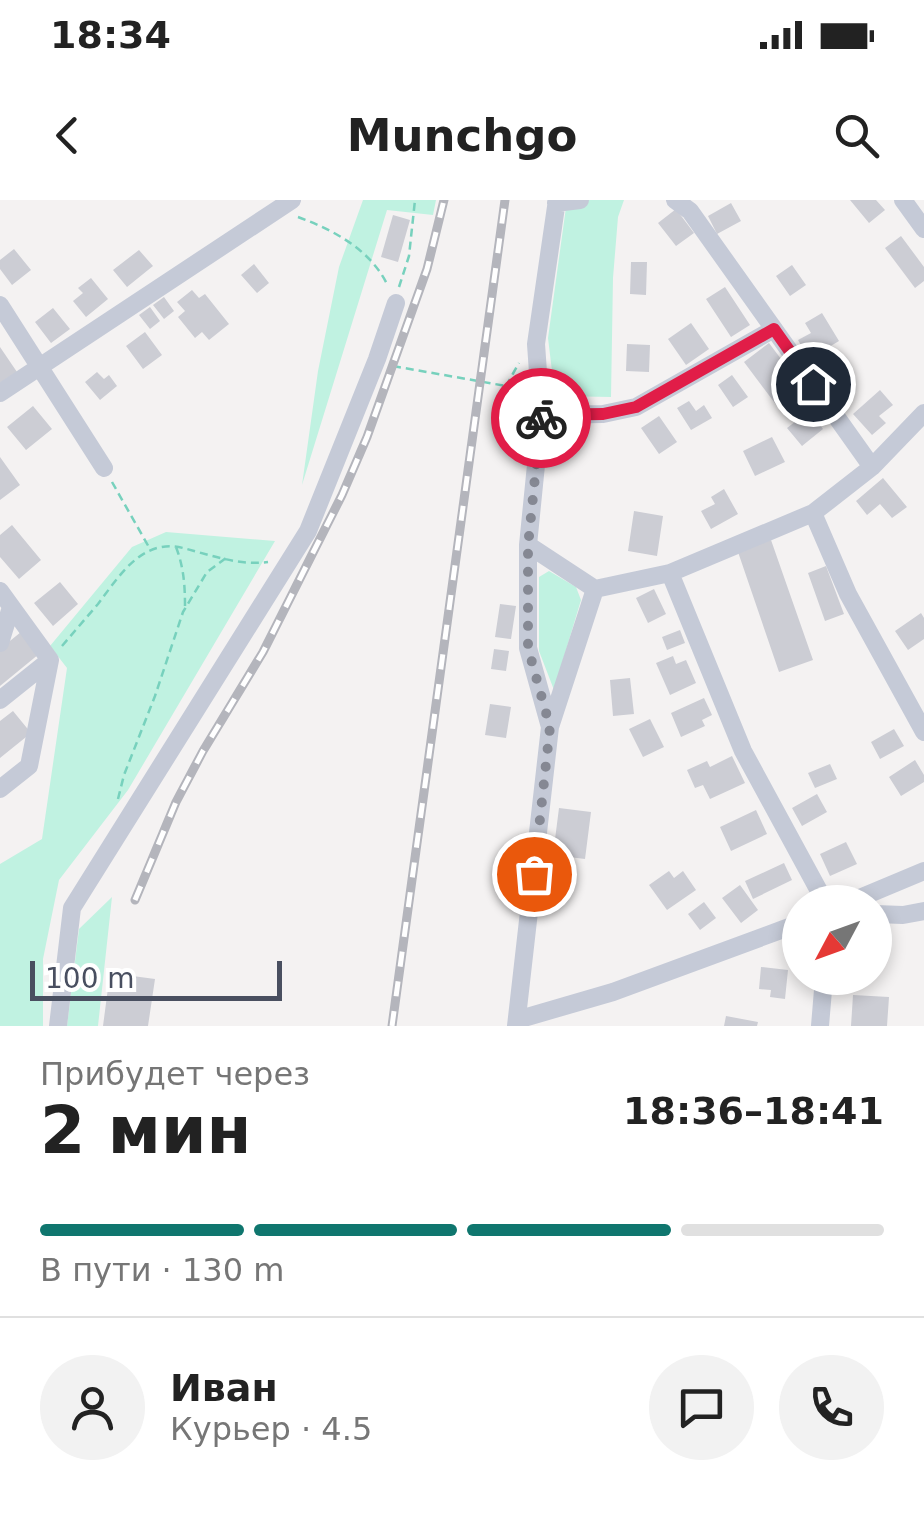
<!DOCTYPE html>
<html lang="ru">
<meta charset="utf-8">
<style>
body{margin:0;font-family:"DejaVu Sans",sans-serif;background:#f2f2f2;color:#222;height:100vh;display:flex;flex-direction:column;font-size:38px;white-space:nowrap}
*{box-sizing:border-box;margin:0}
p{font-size:32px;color:#767676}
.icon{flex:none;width:55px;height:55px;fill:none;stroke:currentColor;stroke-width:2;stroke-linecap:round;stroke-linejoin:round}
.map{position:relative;height:826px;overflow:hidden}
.details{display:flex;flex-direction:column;background:#fff;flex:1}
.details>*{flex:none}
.needle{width:65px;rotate:229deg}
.fabs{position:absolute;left:782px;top:685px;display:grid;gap:20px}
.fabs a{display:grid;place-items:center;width:110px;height:110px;border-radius:50%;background:#fff;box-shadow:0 5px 15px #0003;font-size:50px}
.scale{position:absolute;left:30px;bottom:25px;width:252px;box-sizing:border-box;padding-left:10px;border:5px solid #494f60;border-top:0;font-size:28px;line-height:35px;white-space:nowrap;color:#494f60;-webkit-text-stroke:8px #fff;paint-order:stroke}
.pin{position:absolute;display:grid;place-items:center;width:85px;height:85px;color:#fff;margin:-42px;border:5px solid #fff;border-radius:50%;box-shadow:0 2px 10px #0007}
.courier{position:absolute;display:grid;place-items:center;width:100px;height:100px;margin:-50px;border:8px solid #e11d48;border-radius:50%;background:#fff;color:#222;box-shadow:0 2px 12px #0007}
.headline em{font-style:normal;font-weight:700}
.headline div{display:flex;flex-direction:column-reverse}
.headline{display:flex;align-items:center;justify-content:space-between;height:170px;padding:0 40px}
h1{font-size:65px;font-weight:700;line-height:75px}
.bar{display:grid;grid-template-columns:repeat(4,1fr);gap:15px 10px;align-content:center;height:120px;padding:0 40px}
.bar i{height:12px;border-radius:8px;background:#e0e0e0}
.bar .selected{background:#0f766e}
.bar p{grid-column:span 4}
.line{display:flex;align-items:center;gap:25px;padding:0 40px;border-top:2px solid #e0e0e0}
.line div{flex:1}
.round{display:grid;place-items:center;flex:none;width:105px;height:105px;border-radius:52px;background:#f2f2f2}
.status{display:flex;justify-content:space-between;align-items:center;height:70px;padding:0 50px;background:#fff;direction:ltr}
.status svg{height:28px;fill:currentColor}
header{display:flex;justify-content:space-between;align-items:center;height:130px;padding:0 40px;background:#fff;font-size:45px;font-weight:700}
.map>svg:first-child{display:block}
</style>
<div class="status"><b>18:34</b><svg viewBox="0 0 49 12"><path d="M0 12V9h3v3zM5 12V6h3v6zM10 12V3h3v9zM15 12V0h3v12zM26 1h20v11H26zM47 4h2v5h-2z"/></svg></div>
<header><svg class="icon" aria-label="back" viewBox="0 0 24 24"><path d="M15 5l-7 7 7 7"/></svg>Munchgo<svg class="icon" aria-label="search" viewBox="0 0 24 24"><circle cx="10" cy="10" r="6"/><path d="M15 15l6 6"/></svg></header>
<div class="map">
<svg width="924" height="826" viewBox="0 0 924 826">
<rect width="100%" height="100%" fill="#f4f2f2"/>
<path fill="#c0f2e1" d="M 363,0 L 436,0 L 433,15 L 387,10 L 302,285 L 318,171 L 339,67 Z
M 567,0 L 624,0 L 618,17 L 613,78 L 611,197 L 555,196 L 548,138 Z
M 166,332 L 275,341 L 128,590 L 59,680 L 43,759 L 43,826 L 0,826 L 0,664 L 42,639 L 67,468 L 50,446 L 132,347 Z
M 549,371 L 576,387 L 581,400 L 554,490 L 539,451 L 539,377 Z
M 112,697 L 98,826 L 67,826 L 79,729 Z"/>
<path fill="#cccdd4" d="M 850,0 L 876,0 L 885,10 L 869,23 Z
M 731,3 L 741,21 L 717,34 L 708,16 Z
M 676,9 L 694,33 L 676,46 L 658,23 Z
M 393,15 L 410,20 L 398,62 L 381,57 Z
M 901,36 L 924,67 L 924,81 L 915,88 L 885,48 Z
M 14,49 L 31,70 L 12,85 L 0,69 L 0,60 Z
M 139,50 L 153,66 L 127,87 L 113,70 Z
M 631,62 L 647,62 L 646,95 L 630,94 Z
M 254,64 L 269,83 L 257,93 L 241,75 Z
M 792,65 L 806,85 L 790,96 L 776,76 Z
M 91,78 L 108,99 L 86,117 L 73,101 L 83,93 L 78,88 Z
M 725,87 L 750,125 L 731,137 L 706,99 Z
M 192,90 L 199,98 L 205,94 L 229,124 L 209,140 L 202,132 L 195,138 L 178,117 L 185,111 L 177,102 Z
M 164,97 L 174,111 L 164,119 L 153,105 Z
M 150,107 L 160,121 L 150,129 L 139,115 Z
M 53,108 L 70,129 L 51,143 L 35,122 Z
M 822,113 L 839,141 L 809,159 L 798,140 L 811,133 L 805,123 Z
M 691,123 L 709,149 L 686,165 L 668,139 Z
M 145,132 L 162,155 L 143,169 L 126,146 Z
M 769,143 L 802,187 L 777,206 L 744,162 Z
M 627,144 L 650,145 L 649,172 L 626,171 Z
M 0,147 L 17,172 L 0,183 Z
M 97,172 L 104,179 L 109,175 L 117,186 L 100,200 L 85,182 Z
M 732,175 L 748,197 L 733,207 L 718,185 Z
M 880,190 L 893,205 L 879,216 L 886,223 L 872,235 L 853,214 Z
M 689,201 L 696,211 L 704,205 L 712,218 L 691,230 L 677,208 Z
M 33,206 L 52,229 L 26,250 L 7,227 Z
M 809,211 L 823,229 L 802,246 L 787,228 Z
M 659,216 L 677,242 L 659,254 L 641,228 Z
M 772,237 L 785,262 L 755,276 L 743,251 Z
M 0,257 L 20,285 L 0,300 Z
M 883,278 L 907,307 L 892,318 L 880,304 L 867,315 L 856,301 Z
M 724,289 L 738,314 L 711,329 L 701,311 L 715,304 L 711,297 Z
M 634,311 L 663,316 L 657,356 L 628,351 Z
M 12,325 L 41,360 L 19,379 L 0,357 L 0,335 Z
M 771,340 L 813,460 L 779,472 L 738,352 Z
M 826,366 L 844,414 L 825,421 L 808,373 Z
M 60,382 L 78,404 L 53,426 L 34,403 Z
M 654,389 L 666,414 L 648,423 L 636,398 Z
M 500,404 L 516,406 L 511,439 L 495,437 Z
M 921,413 L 924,418 L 924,439 L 908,450 L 895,431 Z
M 680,430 L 685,443 L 667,450 L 662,437 Z
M 21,432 L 39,454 L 0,486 L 0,449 Z
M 494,449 L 509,451 L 506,471 L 491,469 Z
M 673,456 L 676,464 L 686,460 L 696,483 L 670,495 L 656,463 Z
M 630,478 L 634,514 L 613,516 L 610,480 Z
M 704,498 L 712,515 L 702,520 L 705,526 L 681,537 L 671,513 Z
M 490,504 L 511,507 L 506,538 L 485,535 Z
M 13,511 L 31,533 L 0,558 L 0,521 Z
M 650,519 L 664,547 L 643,557 L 629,529 Z
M 894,529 L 904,546 L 880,559 L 871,542 Z
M 732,556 L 745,583 L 710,599 L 703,585 L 695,588 L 687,570 L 707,561 L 710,567 Z
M 915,560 L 924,575 L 924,582 L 901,596 L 889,577 Z
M 830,564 L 837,579 L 815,588 L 808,573 Z
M 817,594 L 827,612 L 802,626 L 792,608 Z
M 559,608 L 591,612 L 585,659 L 553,655 Z
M 756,610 L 767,634 L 731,651 L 720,627 Z
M 846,642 L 857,664 L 830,676 L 820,654 Z
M 784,663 L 792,680 L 753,699 L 745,681 Z
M 669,671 L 674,678 L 683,671 L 696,690 L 667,710 L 649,685 Z
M 740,685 L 758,710 L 741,723 L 722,698 Z
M 704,702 L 716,718 L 700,730 L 688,714 Z
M 761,767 L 788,770 L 785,799 L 770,797 L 771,790 L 759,789 Z
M 110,773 L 155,779 L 148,826 L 103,826 Z
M 853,795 L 889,797 L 887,826 L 851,826 Z
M 726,816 L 758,822 L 757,826 L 724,826 Z"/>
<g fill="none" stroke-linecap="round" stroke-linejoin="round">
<path stroke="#77d1bd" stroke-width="2.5" stroke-dasharray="8 5" stroke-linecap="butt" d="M 298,17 C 334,30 371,50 388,86
M 399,87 L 409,56 L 415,0
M 393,166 L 506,186 L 514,202 L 521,226
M 506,186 L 519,163
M 112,282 L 150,349
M 176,347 C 184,368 185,386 185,408
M 62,446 C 74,432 86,418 98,404 C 120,375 142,338 183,348 C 210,355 240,366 268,362
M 118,599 L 124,575 L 155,496 L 183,412 L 207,372 L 226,358"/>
<path stroke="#c5cad7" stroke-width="18" d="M 675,0 L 690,11 L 872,267
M 903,0 L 924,29
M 556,3 L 580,0
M 0,105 L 104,268
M 0,193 L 292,0
M 541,215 L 603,214 L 636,207 L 774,129
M 813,313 L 848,394 L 924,532
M 528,345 L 595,389
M 670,373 L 743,551 L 825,702
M 0,391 L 50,460 L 29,566 L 0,589
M 0,443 L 11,407
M 0,500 L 50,460
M 550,527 L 528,448 L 528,345 L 541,215 L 536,144 L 557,0
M 850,702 L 924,671
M 875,714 L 903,715 L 924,711
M 517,820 L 613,792 L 800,723
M 58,826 L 72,708 L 308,331 L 377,159 L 396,103
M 516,826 L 550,527 L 595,389 L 670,373 L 813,313 L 872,267 L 924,213
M 820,826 L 824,778"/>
<defs>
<path id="rail" d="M 135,700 L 176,602 L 203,551 L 263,452 L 342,295 L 367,237 L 427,69 L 444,0
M 392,826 L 505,0"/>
</defs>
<use href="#rail" stroke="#b4b5bc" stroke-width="9"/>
<use href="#rail" stroke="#fff" stroke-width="5" stroke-dasharray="15" stroke-linecap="butt"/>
</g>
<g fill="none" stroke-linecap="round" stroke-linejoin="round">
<path stroke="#858893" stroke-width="10" stroke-dasharray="0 18" d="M 534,674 L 550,527 L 528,448 L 528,346 L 541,218"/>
<path stroke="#e11d48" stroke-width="12" d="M 541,218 L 541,215 L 603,214 L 636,207 L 774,129 L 813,184"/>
</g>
</svg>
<div class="fabs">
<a><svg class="needle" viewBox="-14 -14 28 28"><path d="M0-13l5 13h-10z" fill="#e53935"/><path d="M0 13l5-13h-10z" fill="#767676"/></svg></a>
</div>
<div class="scale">100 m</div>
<div class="pin" style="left:534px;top:674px;background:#ea580c"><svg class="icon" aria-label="bag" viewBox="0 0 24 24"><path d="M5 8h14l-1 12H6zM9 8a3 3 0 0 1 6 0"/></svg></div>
<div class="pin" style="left:813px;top:184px;background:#1f2937"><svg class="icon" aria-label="home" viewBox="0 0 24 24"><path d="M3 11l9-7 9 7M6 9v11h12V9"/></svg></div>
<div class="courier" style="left:541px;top:218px"><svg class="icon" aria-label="bike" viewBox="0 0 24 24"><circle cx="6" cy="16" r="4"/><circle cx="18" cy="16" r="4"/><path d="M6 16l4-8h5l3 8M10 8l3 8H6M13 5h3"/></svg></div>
</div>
<section class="details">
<div class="headline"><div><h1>2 мин</h1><p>Прибудет через</p></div><em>18:36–18:41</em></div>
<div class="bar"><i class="selected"></i><i class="selected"></i><i class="selected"></i><i></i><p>В пути · 130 m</p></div>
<div class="line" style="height:180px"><a class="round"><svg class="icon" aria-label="person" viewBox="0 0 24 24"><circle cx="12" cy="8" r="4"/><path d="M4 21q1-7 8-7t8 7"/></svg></a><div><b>Иван</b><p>Курьер · 4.5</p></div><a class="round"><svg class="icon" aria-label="chat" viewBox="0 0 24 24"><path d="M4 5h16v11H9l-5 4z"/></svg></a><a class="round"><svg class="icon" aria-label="phone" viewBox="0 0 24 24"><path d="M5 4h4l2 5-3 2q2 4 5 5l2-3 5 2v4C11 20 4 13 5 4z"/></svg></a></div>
</section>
